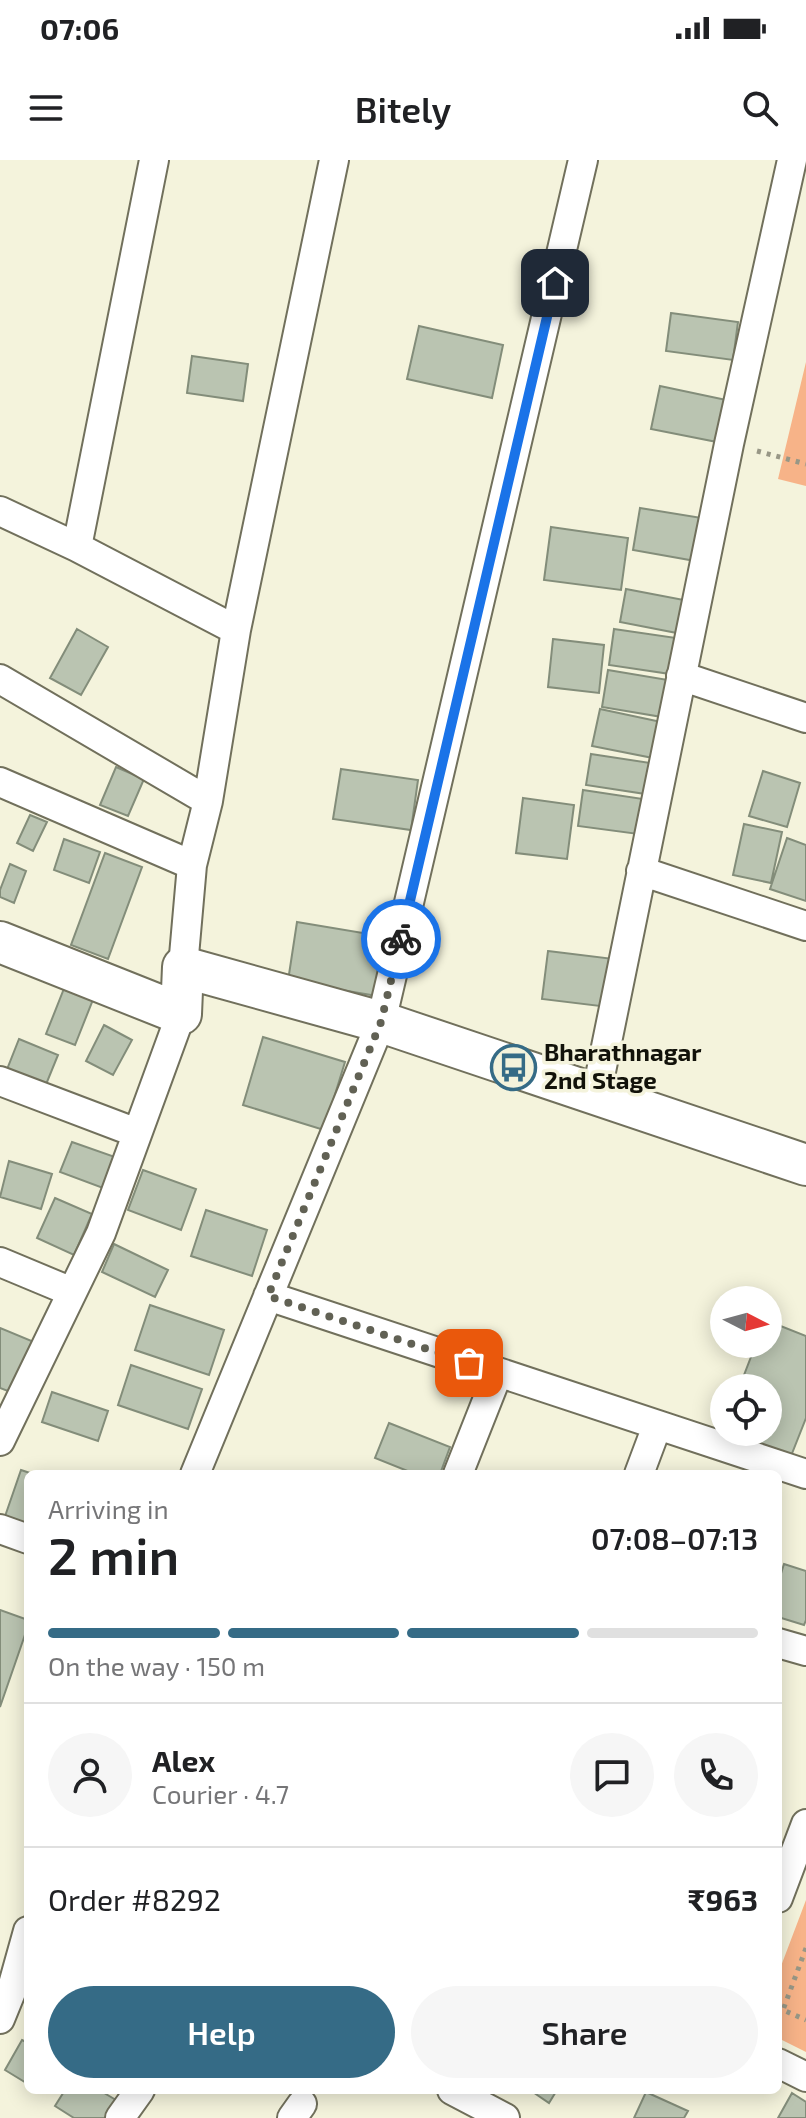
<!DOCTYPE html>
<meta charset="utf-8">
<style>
body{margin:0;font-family:"Exo 2",sans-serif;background:#f6f6f6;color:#202124;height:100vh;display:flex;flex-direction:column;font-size:30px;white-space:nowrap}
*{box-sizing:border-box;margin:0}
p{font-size:26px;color:#757577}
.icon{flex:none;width:44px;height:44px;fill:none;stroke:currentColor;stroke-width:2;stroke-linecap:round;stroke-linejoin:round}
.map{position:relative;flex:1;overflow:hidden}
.details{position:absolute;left:24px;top:1310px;width:758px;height:624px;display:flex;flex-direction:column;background:#fff;border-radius:12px;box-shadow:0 4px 20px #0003}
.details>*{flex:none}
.needle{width:52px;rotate:96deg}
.fabs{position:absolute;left:710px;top:1126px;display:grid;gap:16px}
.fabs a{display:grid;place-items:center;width:72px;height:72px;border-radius:50%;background:#fff;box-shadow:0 4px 20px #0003;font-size:40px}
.pin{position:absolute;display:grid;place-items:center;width:68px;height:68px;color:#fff;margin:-34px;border-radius:16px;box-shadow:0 4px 12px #0006}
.courier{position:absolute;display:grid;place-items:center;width:80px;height:80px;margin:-40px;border:6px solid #1a73e8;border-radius:50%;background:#fff;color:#222;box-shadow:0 2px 10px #0007}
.summary em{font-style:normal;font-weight:600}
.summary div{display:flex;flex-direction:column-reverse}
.summary{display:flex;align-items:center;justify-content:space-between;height:136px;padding:0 24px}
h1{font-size:52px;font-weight:600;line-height:60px}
.bar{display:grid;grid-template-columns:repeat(4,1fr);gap:12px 8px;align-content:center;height:96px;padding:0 24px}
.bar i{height:10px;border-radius:6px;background:#e0e0e0}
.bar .active{background:#356b86}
.bar p{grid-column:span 4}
.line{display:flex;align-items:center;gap:20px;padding:0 24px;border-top:2px solid #e0e0e0}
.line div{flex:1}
.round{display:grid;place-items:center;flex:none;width:84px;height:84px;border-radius:42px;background:#f6f6f6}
.primary-button{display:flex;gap:16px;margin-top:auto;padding:16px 24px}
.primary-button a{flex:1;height:92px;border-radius:48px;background:#356b86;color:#fff;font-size:32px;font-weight:600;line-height:92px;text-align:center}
.primary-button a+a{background:#f6f6f6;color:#202124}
.status{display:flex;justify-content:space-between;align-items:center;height:56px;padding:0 40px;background:#fff;direction:ltr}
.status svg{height:22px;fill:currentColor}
header{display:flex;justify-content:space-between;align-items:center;height:104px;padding:0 24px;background:#fff;font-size:36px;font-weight:600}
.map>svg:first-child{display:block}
</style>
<div class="status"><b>07:06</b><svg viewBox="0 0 49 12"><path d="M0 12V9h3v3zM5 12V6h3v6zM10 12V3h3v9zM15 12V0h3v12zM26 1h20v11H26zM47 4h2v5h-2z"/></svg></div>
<header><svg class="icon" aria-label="menu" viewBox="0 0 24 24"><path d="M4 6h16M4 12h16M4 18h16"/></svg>Bitely<svg class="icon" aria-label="search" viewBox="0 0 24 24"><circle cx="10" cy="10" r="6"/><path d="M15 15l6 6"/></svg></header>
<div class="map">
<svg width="806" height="1958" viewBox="0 0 806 1958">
<rect width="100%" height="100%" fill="#f4f3dc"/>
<path fill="#f7b388" d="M 806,202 L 806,326 L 778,319 Z
M 806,1740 L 806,1892 L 778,1878 L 778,1814 Z"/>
<path fill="#bac4b1" stroke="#838d7a" stroke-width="2" d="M 671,153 L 738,162 L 733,200 L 666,191 Z
M 419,166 L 503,185 L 492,238 L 407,219 Z
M 192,196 L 248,204 L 243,241 L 187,233 Z
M 660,226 L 731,241 L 722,283 L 651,269 Z
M 640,348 L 708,359 L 701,402 L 633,390 Z
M 551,367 L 628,378 L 621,430 L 544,420 Z
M 626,429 L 689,441 L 682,474 L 620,462 Z
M 77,469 L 108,487 L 81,535 L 50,518 Z
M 614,469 L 683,479 L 677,515 L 609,505 Z
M 553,479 L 604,485 L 599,533 L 548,527 Z
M 608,510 L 668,520 L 662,557 L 602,547 Z
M 600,549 L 666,563 L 658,599 L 592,586 Z
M 591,594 L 657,604 L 652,635 L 586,625 Z
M 116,607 L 144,619 L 128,656 L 100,645 Z
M 341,609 L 418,620 L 411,670 L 333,659 Z
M 763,611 L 800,623 L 787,667 L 749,656 Z
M 583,630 L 643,639 L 638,674 L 578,666 Z
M 523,638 L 574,645 L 567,699 L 516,693 Z
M 30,655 L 47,662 L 33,691 L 17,683 Z
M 744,664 L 782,672 L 771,723 L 733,715 Z
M 787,678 L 806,685 L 806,741 L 770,729 Z
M 64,679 L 100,692 L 89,723 L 54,710 Z
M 105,693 L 142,707 L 108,799 L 71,785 Z
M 10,704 L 26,711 L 14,743 L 0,737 L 0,730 Z
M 297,762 L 387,777 L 377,836 L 288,821 Z
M 548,791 L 614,799 L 608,847 L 542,839 Z
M 67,821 L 96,832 L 75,885 L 46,874 Z
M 104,865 L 132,880 L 113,915 L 86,901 Z
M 263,877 L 345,902 L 324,970 L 243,945 Z
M 19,879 L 58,895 L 45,927 L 6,912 Z
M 72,982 L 115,997 L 103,1028 L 60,1012 Z
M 9,1001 L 52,1014 L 41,1049 L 0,1037 Z
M 143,1010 L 196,1029 L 181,1070 L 128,1050 Z
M 55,1038 L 92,1054 L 74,1095 L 37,1078 Z
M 206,1050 L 267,1070 L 252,1116 L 191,1096 Z
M 114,1084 L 168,1110 L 155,1137 L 102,1112 Z
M 150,1145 L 224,1170 L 209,1215 L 135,1190 Z
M 768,1161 L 806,1176 L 806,1258 L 791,1296 L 732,1272 L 768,1272 L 768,1228 L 739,1228 L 756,1184 L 768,1184 Z
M 0,1168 L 34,1182 L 13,1233 L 0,1228 Z
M 131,1205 L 202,1229 L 188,1269 L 118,1245 Z
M 52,1232 L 108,1251 L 98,1281 L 42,1262 Z
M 389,1263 L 450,1287 L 440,1314 L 415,1314 L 375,1298 Z
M 21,1310 L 33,1314 L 28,1314 L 28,1373 L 2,1365 Z
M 784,1404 L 806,1411 L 806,1460 L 804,1465 L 778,1457 L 778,1423 Z
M 0,1450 L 28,1460 L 28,1466 L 0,1547 Z
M 22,1880 L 28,1883 L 28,1924 L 5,1910 Z
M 65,1930 L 99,1930 L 116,1940 L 105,1958 L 74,1958 L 55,1946 Z
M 530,1930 L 557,1930 L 549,1943 Z
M 646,1932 L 688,1951 L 684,1958 L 634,1958 Z
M 792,1933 L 806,1942 L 806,1958 L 778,1958 Z"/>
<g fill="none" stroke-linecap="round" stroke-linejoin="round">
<defs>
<path id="street" d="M 154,0 L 77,387 L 236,470
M 0,351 L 77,387
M 681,516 L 806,558
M 0,519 L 208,641
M 0,622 L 192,705
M 641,711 L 806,766
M 183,807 L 192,705 L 208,641 L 236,470 L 334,0
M 0,921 L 137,973
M 596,936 L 729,284 L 792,0
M 0,1102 L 72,1132
M 268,1136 L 806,1314
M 0,1281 L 101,1073 L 181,854
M 195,1314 L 381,862 L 583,0
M 458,1314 L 498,1213
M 639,1314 L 657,1266
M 0,1369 L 28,1379
M 778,1483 L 806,1491
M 778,1738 L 806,1664
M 0,1859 L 11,1832 L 28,1771
M 778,1903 L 806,1917
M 452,1930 L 505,1958
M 120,1958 L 140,1930
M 292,1958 L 302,1944"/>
<path id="secondary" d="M 0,782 L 181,854 L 183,807 L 381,862 L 806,1005"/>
</defs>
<use href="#street" stroke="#71705c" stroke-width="32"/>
<use href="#secondary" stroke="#71705c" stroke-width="44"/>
<path stroke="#989786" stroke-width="5" stroke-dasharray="4 6" stroke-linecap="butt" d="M 757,291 L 806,304
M 806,1788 L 783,1850 L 806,1860"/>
<use href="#street" stroke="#fff" stroke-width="28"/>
<use href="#secondary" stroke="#fff" stroke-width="40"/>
</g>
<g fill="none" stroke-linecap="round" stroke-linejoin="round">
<path stroke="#616154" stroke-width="8" stroke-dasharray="0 14.4" d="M 401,779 L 381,862 L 268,1136 L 469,1203"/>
<path stroke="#1a73e8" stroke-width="10" d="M 401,779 L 555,123"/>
</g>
<defs>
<symbol id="bus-ring" viewBox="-11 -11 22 22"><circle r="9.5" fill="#f4f3dc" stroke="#356b86" stroke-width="1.5"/><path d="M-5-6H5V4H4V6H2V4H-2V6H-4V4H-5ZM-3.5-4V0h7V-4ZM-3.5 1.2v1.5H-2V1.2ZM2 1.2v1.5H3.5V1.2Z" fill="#356b86"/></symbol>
</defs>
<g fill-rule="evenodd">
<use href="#bus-ring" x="488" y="882" width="51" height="51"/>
</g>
<g text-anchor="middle" stroke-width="7" stroke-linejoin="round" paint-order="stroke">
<g font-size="24" font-weight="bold" fill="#12120a" stroke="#f4f3dc" text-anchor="start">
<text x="544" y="901">Bharathnagar<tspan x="544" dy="28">2nd Stage</tspan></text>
</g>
</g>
</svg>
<div class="fabs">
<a><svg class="needle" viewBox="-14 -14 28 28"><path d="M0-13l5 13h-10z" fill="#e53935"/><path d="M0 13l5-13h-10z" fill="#757577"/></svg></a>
<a><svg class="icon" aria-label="locate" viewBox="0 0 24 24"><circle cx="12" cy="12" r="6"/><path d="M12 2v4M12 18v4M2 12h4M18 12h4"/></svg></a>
</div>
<div class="pin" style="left:469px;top:1203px;background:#ea580c"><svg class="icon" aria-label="bag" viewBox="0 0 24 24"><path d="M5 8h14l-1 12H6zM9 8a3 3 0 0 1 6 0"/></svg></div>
<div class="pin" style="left:555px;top:123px;background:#1f2937"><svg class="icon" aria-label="home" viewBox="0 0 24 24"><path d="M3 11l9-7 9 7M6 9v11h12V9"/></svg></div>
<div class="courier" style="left:401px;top:779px"><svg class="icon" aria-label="bike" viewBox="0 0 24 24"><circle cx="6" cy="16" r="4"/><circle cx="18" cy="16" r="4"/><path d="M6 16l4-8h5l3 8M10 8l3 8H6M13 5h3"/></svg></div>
<section class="details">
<div class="summary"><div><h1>2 min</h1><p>Arriving in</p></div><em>07:08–07:13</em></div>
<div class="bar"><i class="active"></i><i class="active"></i><i class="active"></i><i></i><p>On the way · 150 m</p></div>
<div class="line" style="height:144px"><a class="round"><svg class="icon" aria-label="person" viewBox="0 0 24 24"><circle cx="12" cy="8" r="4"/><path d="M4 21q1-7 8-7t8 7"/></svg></a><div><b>Alex</b><p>Courier · 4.7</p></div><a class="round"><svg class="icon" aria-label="chat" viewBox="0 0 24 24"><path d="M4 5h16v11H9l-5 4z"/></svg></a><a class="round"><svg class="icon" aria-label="phone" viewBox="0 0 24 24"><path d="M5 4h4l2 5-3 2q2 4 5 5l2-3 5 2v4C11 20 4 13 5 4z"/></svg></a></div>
<div class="line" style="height:104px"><div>Order #8292</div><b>₹963</b></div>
<div class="primary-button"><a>Help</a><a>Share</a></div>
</section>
</div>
